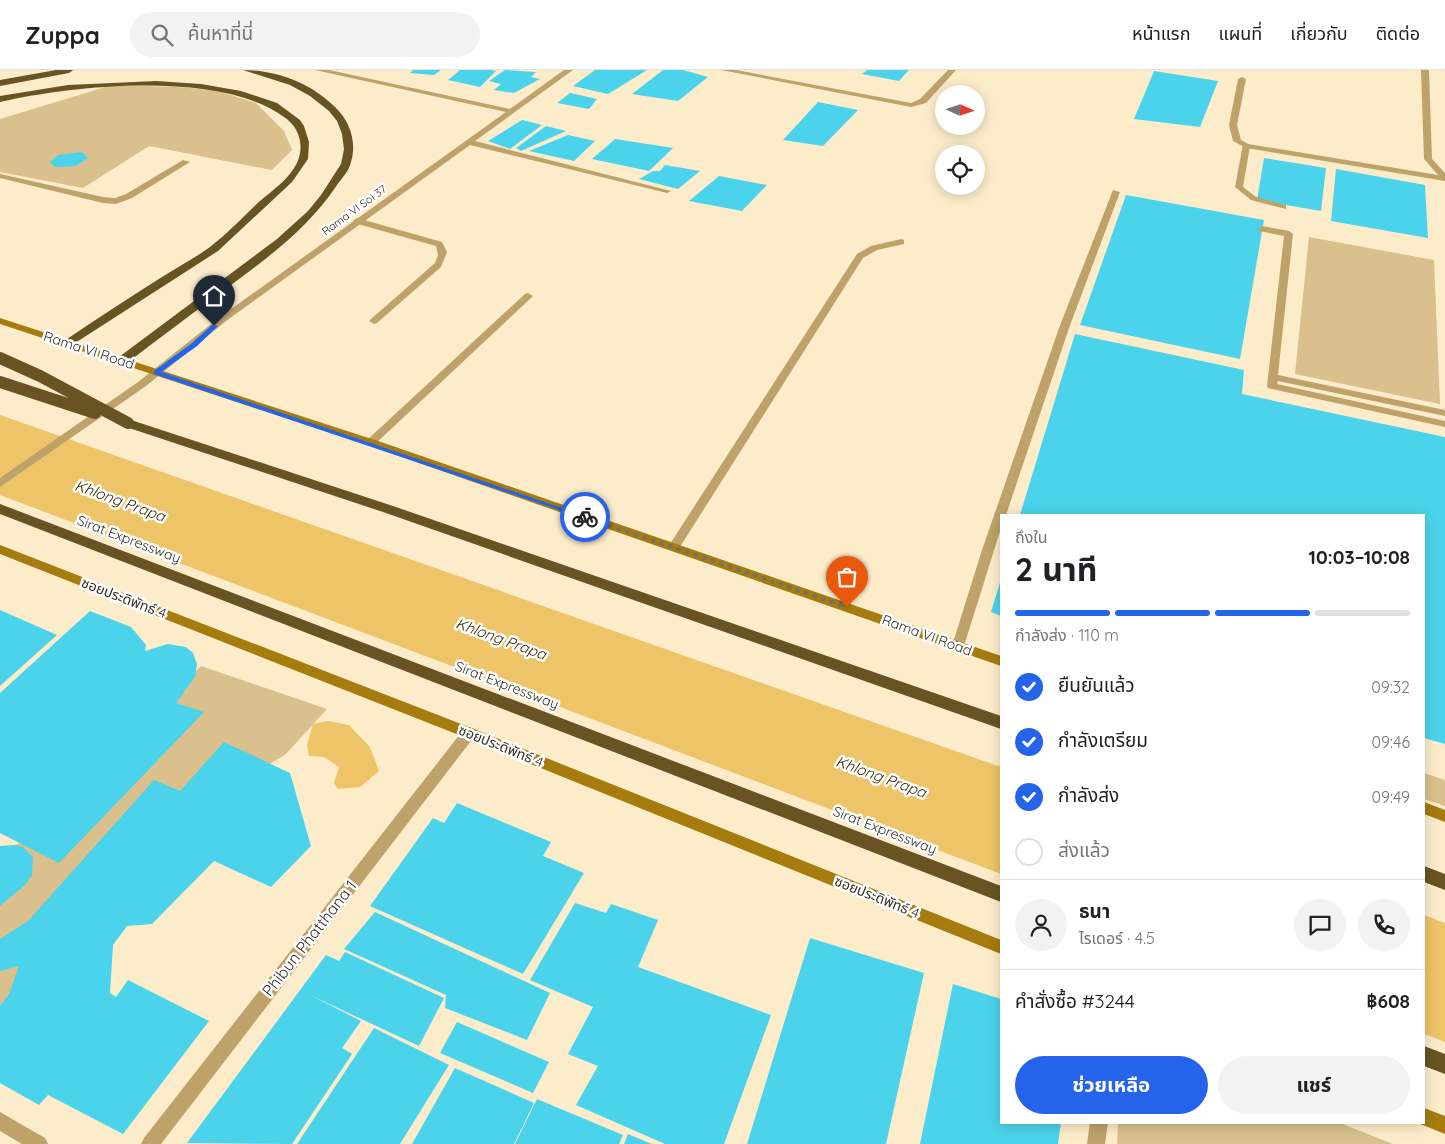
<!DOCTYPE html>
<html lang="th">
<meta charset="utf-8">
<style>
body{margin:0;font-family:Quicksand,"Noto Sans Thai",sans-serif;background:#f2f2f2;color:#202124;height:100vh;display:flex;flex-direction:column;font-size:19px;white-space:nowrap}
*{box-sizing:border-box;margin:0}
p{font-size:16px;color:#757577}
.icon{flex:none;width:28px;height:28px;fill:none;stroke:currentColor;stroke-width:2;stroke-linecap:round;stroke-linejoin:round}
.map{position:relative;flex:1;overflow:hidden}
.panel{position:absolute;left:1000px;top:444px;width:425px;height:610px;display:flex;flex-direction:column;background:#fff;border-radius:0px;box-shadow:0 2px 12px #0003}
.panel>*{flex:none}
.needle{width:32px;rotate:93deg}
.fabs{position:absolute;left:935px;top:15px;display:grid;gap:10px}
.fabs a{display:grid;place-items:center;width:50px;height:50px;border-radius:50%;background:#fff;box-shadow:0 2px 12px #0003;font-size:25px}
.pin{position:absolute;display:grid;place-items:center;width:42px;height:42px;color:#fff;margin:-51px -21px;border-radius:50% 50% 50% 0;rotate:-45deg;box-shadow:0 0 5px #0007}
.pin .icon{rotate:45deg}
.courier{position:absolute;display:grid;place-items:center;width:50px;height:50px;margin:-25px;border:4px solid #2563eb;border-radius:50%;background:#fff;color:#222;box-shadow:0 1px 6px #0007}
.headline em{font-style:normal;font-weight:700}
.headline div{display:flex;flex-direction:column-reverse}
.headline{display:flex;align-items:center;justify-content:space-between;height:85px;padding:0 15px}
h1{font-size:32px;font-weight:700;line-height:38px}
.bar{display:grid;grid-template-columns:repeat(4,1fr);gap:8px 5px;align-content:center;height:60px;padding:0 15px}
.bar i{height:6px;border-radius:4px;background:#e0e0e0}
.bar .selected{background:#2563eb}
.bar p{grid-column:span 4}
.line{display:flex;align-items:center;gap:12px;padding:0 15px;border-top:1px solid #e0e0e0}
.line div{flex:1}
.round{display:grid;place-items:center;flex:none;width:52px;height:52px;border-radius:26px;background:#f2f2f2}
ol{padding:0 15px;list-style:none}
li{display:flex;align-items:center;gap:15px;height:55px}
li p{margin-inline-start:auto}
li .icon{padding:5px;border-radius:50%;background:#2563eb;color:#fff;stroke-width:4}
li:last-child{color:#757577}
li i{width:28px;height:28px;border:2px solid #e0e0e0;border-radius:50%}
.button{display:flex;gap:10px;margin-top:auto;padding:10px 15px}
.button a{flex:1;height:58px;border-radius:30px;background:#2563eb;color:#fff;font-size:20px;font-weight:700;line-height:58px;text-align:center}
.button a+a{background:#f2f2f2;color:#202124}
header{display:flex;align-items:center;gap:30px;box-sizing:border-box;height:70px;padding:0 25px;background:#fff;border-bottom:1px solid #e0e0e0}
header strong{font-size:24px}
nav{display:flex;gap:28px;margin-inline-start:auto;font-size:18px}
.search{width:350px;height:45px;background:#f2f2f2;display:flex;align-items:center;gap:12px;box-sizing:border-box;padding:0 18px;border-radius:28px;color:#757577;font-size:19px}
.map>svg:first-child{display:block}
</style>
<header>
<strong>Zuppa</strong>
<div class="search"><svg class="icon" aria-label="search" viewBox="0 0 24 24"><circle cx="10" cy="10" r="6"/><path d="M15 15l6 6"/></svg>ค้นหาที่นี่</div>
<nav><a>หน้าแรก</a><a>แผนที่</a><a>เกี่ยวกับ</a><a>ติดต่อ</a></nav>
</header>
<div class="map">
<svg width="1445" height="1074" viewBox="0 0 1445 1074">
<rect width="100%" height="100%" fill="#fcecca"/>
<path fill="#d9c08d" d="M 112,15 L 179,17 L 218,21 L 256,33 L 284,61 L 292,80 L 272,100 L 149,76 L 83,118 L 0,102 L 0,49 Z
M 1309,167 L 1434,190 L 1440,334 L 1295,304 Z
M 201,596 L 327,639 L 285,685 L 245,708 L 0,947 L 0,781 L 55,759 Z
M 1424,703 L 1445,710 L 1445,736 L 1424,729 Z
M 1118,1053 L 1340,1053 L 1393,1074 L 1117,1074 Z"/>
<path fill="#eec469" d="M 0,345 L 1001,697 L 1001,804 L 0,425 Z
M 328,651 L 349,655 L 370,677 L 379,701 L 360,717 L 338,719 L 334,713 L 339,697 L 324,687 L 309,686 L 307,675 L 313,654 Z
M 1424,845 L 1445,853 L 1445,972 L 1424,964 Z"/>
<path fill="#4cd3ec" d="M 413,0 L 441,0 L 434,5 L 410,3 Z
M 460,0 L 491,0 L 496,1 L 480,17 L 448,10 Z
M 505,0 L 536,2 L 531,7 L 540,9 L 514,23 L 494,20 L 501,14 L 489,11 Z
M 595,0 L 647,0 L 608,24 L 573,16 Z
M 663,0 L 683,0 L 708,7 L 678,31 L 632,24 Z
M 867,0 L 909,0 L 899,11 L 862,4 Z
M 1154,1 L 1218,11 L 1200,57 L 1134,49 Z
M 570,23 L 597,29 L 589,39 L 557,33 Z
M 818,32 L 858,40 L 823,76 L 783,70 Z
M 522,50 L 542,55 L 510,79 L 488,71 Z
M 546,56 L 566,61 L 521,81 L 516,78 Z
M 568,65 L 595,71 L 574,91 L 529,81 Z
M 615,69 L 673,78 L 649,101 L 592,89 Z
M 82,82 L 88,88 L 76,96 L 55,97 L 50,92 L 58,85 Z
M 1264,88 L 1326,98 L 1321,141 L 1257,130 Z
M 665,95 L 700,101 L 678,119 L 639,109 L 653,101 L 660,101 Z
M 1336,99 L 1425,115 L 1428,168 L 1331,151 Z
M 719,106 L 767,115 L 742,141 L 689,131 Z
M 1126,125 L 1264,150 L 1240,289 L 1080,255 Z
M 1075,264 L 1244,300 L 1242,324 L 1445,367 L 1445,674 L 1424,668 L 1424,445 L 1020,445 Z
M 1001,509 L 1001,546 L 991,542 Z
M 0,540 L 57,565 L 0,616 Z
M 90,541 L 131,557 L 146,575 L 145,581 L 168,574 L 186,577 L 193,583 L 197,594 L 195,607 L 176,633 L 204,642 L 59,793 L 0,763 L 0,623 Z
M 224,672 L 290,703 L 311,776 L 271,817 L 214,791 L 152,854 L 127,856 L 113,875 L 110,923 L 116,927 L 128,910 L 209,951 L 123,1064 L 48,1025 L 39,1035 L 0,1013 L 0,936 L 9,924 L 19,896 L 0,901 L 0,869 L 28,851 L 154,710 L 180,721 Z
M 457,733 L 551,772 L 543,786 L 584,803 L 523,904 L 370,836 L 433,748 L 444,753 Z
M 14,775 L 23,777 L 33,787 L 32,805 L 25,815 L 0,836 L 0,776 Z
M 575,833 L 606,843 L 611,834 L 658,850 L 638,897 L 771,945 L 724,1074 L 665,1074 L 576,1035 L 598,996 L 568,984 L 593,937 L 530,910 Z
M 375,842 L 550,923 L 527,970 L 445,938 L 446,925 L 344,879 Z
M 810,868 L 924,903 L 886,1074 L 747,1074 Z
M 345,882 L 444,928 L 419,976 L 310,925 L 361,951 L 342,978 L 352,984 L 292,1074 L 187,1073 L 326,885 L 339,891 Z
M 953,914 L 1001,929 L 1001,1052 L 1061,1052 L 1058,1074 L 920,1074 Z
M 457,952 L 549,992 L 533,1023 L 440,983 Z
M 374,958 L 449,995 L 400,1074 L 297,1074 Z
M 455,998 L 534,1033 L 514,1074 L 412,1074 Z
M 537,1029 L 623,1065 L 619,1074 L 515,1074 Z
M 628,1064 L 652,1074 L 624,1074 Z"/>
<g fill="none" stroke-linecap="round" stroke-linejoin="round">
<path fill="#bea26a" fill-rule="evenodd" d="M 1243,74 L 1250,76 L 1243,117 L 1256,127 L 1286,135 L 1286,139 L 1251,130 L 1235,117 Z
M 183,90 L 190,92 L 132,128 L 116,134 L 103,133 L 0,108 L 0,104 L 103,127 L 115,128 L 126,124 Z
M 1113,120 L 1120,122 L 1069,258 L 1006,445 L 1001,445 L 1001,458 L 964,576 L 963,579 L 953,579 L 952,576 L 981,483 L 1059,258 Z
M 357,148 L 442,172 L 447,182 L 441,197 L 377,253 L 374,254 L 369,251 L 371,249 L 435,193 L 438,185 L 436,176 L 354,153 L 353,151 Z
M 1262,156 L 1289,161 L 1293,164 L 1278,305 L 1445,340 L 1445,346 L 1278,311 L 1277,314 L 1445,351 L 1445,357 L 1268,318 L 1267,316 L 1284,166 L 1259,161 L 1258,159 Z
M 528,223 L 533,226 L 531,228 L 374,375 L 366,375 L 365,373 L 366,371 L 525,224 Z"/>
<path fill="#bea26a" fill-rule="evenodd" d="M 315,0 L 329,0 L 510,39 L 564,0 L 573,0 L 475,71 L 671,121 L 667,123 L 470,75 L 226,251 L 146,316 L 0,417 L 0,408 L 138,312 L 220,247 L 506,42 Z
M 721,0 L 736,0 L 911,33 L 920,29 L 948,0 L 956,0 L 926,33 L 911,37 Z
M 1421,0 L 1429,0 L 1432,89 L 1445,103 L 1445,111 L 1246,78 L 1233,71 L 1229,55 L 1238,9 L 1242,7 L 1246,9 L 1237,55 L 1241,70 L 1248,74 L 1438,105 L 1424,89 Z
M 901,169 L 904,170 L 904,174 L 877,180 L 863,188 L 678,480 L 670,480 L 668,477 L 670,474 L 857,184 L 871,176 Z
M 469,657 L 474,659 L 476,663 L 474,667 L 161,1074 L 141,1074 L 144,1068 L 464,659 Z
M 0,1042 L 45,1068 L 48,1074 L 22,1074 L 0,1061 Z
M 1090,1052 L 1108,1052 L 1105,1074 L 1087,1074 Z"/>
<path fill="#a57c0d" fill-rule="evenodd" d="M 0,248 L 381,372 L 1001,586 L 1001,596 L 373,377 L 0,254 Z
M 0,475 L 474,659 L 1001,870 L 1001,884 L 464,667 L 0,484 Z
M 1424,732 L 1445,740 L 1445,752 L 1424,744 Z
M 1424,1038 L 1445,1046 L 1445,1064 L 1418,1053 L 1424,1052 Z"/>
<path fill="#695322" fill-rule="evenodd" d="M 56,0 L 73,0 L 69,3 L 0,16 L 0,10 Z
M 243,0 C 277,0 311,13 335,37 C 350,51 357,72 351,92 C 349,101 342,108 337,115 C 308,159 266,189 224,220 C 192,244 159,268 127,293 L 119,293 L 117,290 L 119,287 L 277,169 L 308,141 L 321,125 L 341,94 L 344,79 L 342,64 L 337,51 L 329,41 L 310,26 L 290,15 Z
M 156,11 L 201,14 L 241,21 L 277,33 L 300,50 L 304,56 L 309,72 L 308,89 L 292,112 L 218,181 L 72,275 L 64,275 L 62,273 L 64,271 C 96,249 129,228 162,207 C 178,197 195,188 210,177 C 228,163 244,146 260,131 C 273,120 289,109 297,93 C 305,75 299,57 284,47 C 220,0 74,15 0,32 L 0,26 L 68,15 Z
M 128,349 L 393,436 L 1001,646 L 1001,659 L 383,442 L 123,356 L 122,353 L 123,350 Z
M 0,434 L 1001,816 L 1001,832 L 0,444 Z
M 1424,796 L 1445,804 L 1445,820 L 1424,812 Z
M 1424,976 L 1445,984 L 1445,1004 L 1424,996 Z"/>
<path stroke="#695322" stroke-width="12" d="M 0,288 L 40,306 L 128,353
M 0,312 L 95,343"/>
</g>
<path fill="#2563eb" d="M 212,255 L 218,256 L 197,276 L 161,302 L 589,447 L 583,448 L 154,304 L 154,301 L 192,273 Z"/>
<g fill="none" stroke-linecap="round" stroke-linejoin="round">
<path stroke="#7b715d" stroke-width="5" stroke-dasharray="0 9" d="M 585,447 L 847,537"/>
</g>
<g text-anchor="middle" stroke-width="5" stroke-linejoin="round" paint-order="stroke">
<g font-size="11" fill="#352f22" stroke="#fff">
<text transform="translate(354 140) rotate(-36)" y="4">Rama VI Soi 37</text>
</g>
<g font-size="14" fill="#352f22" stroke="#fff">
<text transform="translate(89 280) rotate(18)" y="5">Rama VI Road</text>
<text transform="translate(129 469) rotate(21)" y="5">Sirat Expressway</text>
<text transform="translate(124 528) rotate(21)" y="5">ซอยประดิพัทธ์ 4</text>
<text transform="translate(927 565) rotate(20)" y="5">Rama VI Road</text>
<text transform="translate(507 615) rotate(21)" y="5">Sirat Expressway</text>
<text transform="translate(501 676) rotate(22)" y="5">ซอยประดิพัทธ์ 4</text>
<text transform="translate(885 760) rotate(21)" y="5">Sirat Expressway</text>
<text transform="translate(877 827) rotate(22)" y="5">ซอยประดิพัทธ์ 4</text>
</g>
<g font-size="15" font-style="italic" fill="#3a2a01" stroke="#fff">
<text transform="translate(120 431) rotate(20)" y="5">Khlong Prapa</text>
<text transform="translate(501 569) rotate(20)" y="5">Khlong Prapa</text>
<text transform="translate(881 707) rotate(20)" y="5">Khlong Prapa</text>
</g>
<g font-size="16" fill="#352f22" stroke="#fff">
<text transform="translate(309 868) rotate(-52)" y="6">Phibun Phatthana 1</text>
</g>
</g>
</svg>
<div class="fabs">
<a><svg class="needle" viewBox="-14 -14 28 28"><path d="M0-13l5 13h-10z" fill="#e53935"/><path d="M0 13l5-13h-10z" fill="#757577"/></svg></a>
<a><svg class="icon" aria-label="locate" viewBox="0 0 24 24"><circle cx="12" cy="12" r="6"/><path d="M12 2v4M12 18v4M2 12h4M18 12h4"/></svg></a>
</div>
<div class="pin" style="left:847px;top:537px;background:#ea580c"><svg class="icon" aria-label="bag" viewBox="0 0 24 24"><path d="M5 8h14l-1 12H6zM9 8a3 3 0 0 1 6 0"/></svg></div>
<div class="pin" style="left:214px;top:256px;background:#1f2937"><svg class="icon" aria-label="home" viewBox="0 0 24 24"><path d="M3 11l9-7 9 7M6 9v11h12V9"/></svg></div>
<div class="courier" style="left:585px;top:447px"><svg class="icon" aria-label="bike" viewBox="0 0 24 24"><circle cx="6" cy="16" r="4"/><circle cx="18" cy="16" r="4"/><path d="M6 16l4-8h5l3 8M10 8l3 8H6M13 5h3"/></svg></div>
<section class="panel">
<div class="headline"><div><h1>2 นาที</h1><p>ถึงใน</p></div><em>10:03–10:08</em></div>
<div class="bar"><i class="selected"></i><i class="selected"></i><i class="selected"></i><i></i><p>กำลังส่ง · 110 m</p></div>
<ol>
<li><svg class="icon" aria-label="check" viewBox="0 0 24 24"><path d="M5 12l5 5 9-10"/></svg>ยืนยันแล้ว<p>09:32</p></li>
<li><svg class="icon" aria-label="check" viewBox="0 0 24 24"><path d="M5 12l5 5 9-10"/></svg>กำลังเตรียม<p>09:46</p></li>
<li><svg class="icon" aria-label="check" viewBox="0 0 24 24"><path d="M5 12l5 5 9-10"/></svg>กำลังส่ง<p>09:49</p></li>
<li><i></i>ส่งแล้ว</li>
</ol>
<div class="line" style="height:90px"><a class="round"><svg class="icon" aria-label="person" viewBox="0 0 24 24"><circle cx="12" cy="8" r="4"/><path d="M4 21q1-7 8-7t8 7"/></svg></a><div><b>ธนา</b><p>ไรเดอร์ · 4.5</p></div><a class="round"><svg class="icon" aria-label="chat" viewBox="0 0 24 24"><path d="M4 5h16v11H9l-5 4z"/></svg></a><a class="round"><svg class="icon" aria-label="phone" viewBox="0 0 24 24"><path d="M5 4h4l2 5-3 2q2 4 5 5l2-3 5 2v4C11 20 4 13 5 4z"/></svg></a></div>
<div class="line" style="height:65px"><div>คำสั่งซื้อ #3244</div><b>฿608</b></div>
<div class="button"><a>ช่วยเหลือ</a><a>แชร์</a></div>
</section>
</div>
